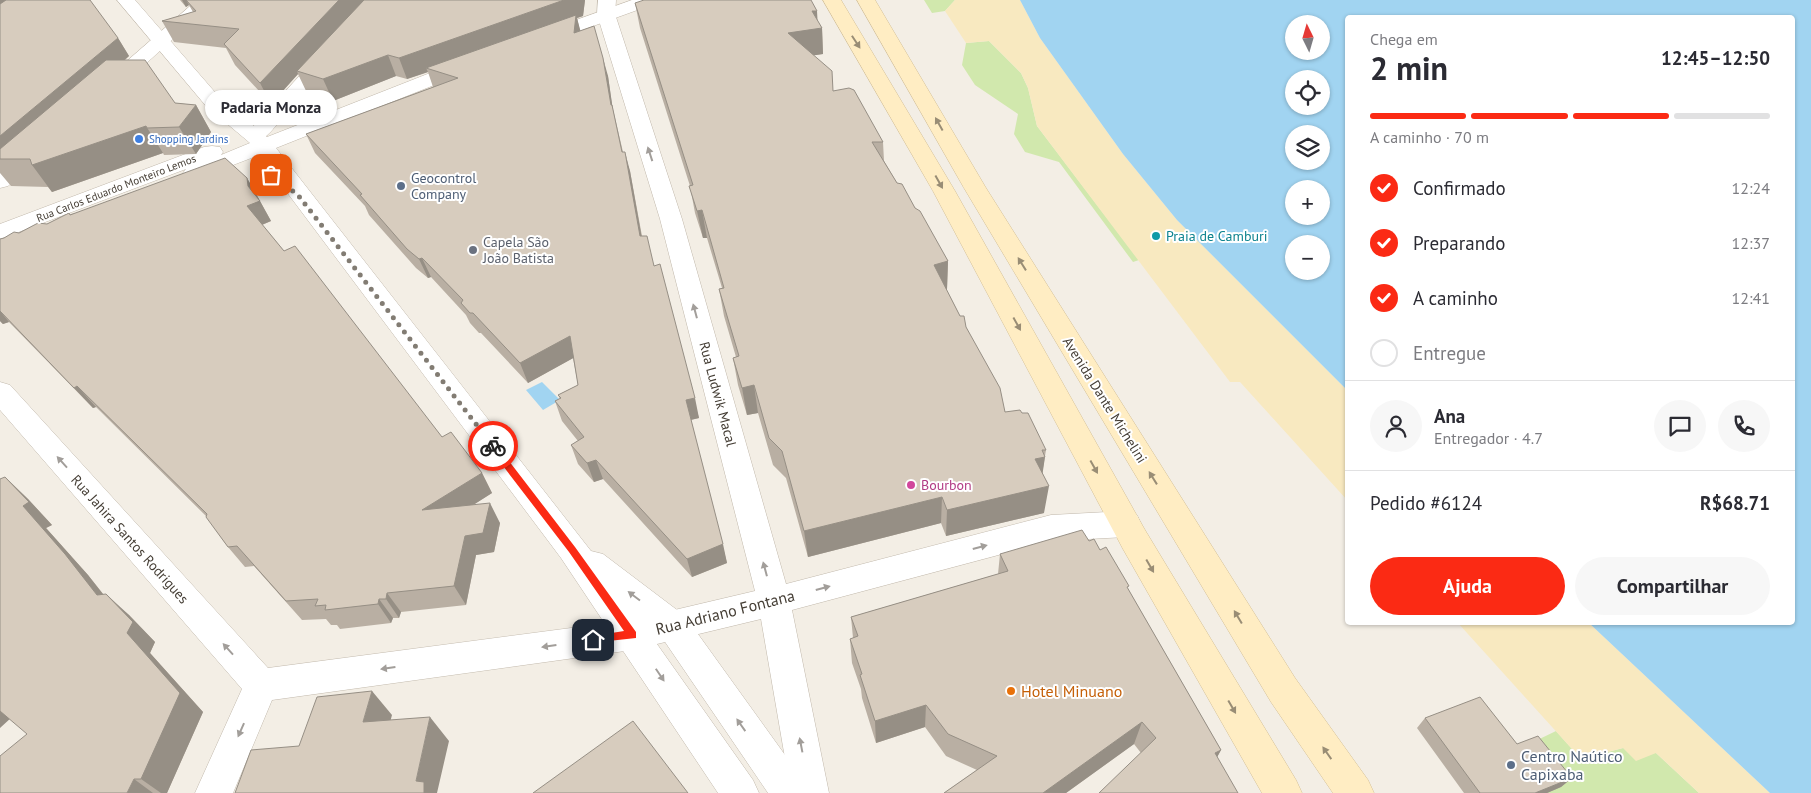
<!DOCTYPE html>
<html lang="pt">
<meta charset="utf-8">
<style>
body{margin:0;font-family:"PT Sans",sans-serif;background:#f7f7f7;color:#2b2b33;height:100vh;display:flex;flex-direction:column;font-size:19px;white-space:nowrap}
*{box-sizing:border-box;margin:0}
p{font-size:16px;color:#7c7c81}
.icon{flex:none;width:28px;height:28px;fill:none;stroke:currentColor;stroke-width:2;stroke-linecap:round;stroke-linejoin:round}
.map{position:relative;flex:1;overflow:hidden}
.sheet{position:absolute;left:1345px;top:15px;width:450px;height:610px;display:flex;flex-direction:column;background:#fff;border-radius:5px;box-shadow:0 1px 4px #0004}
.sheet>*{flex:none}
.needle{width:32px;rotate:355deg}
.tools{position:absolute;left:1285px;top:15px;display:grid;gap:10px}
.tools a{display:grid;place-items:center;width:45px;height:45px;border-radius:50%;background:#fff;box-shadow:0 1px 4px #0004;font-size:25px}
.pin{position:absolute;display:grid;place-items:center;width:42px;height:42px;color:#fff;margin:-21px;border-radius:10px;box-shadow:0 2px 8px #0006}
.courier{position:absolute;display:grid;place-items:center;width:50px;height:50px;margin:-25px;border:4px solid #fb2a14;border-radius:50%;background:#fff;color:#222;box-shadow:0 1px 6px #0007}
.bubble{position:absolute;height:35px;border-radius:18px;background:#fff;box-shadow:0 1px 4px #0004;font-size:16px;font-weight:700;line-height:35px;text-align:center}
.headline em{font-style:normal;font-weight:700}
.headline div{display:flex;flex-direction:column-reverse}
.headline{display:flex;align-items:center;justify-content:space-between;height:85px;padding:0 25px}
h1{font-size:32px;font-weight:700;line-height:38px}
.bar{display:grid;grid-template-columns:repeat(4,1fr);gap:8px 5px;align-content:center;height:60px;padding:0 25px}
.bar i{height:6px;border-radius:4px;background:#e1e1e2}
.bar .current{background:#fb2a14}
.bar p{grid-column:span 4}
.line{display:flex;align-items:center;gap:12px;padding:0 25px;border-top:1px solid #e1e1e2}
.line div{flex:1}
.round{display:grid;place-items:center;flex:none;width:52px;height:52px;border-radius:26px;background:#f7f7f7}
ol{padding:0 25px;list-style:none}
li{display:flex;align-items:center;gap:15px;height:55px}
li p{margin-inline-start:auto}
li .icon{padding:5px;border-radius:50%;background:#fb2a14;color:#fff;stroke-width:4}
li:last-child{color:#7c7c81}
li i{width:28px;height:28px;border:2px solid #e1e1e2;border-radius:50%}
.cta{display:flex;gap:10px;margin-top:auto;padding:10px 25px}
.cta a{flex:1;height:58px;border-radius:30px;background:#fb2a14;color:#fff;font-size:20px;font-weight:700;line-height:58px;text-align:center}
.cta a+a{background:#f7f7f7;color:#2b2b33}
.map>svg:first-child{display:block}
</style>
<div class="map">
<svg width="1811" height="793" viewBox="0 0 1811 793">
<rect width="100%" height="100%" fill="#f3eee5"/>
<path fill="#d1e8ad" d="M 924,0 L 955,0 L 945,11 L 932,13 Z
M 989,41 L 1021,73 L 1028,88 L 1037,126 L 1139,260 L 1133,262 L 1059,162 L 1025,152 L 1014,134 L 1018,114 L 975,85 L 962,65 L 966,43 Z
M 1556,731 L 1581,759 L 1623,748 L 1656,753 L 1699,793 L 1547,793 L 1527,745 Z"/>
<path fill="#f8e9c0" d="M 955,0 L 1020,0 L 1040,38 L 1123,154 L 1177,220 L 1347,390 L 1347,500 L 1240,382 L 1230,382 L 1037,126 L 1028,88 L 1021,73 L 989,41 L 966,43 L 945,11 Z
M 1458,623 L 1589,623 L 1770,793 L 1699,793 L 1656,753 L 1636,761 L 1623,748 L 1581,759 Z"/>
<path fill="#a1d4f1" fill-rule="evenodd" d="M 1020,0 L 1811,0 L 1811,793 L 1770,793 L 1589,623 L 1792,622 L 1792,18 L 1348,18 L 1347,390 L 1177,220 L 1123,154 L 1040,38 ZM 1294,24 L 1321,24 L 1321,51 L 1294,51 ZM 1294,79 L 1321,79 L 1321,106 L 1294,106 ZM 1294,134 L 1321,134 L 1321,161 L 1294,161 ZM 1294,189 L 1321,189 L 1321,216 L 1294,216 ZM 1294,244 L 1321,244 L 1321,271 L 1294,271 Z
M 542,382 L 560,400 L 543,410 L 526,390 Z"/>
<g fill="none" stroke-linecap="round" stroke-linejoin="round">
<defs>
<path id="minor" d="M 197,0 L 216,0 L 118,89 L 104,89 L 101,85 L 104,81 Z
M 369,0 L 388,0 L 292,107 L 299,111 L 321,112 L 324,116 L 321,120 L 299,123 L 282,119 C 271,130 264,145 248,140 L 245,136 L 248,132 Z
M 598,0 L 616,0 L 615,14 L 682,219 L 786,584 L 1051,515 L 1126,511 L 1137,515 L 1141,524 L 1137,533 L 1126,537 L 1051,541 L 792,610 L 829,793 L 791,793 L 761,619 L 632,650 L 272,700 L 233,793 L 195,793 L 242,689 L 0,410 L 0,382 L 10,385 L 268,668 L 632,620 L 755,591 L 660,219 L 597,14 Z
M 31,148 L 39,149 L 42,154 L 39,159 L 8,186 L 0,188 L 0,170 L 23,149 Z"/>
<path id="tertiary" d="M 117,0 L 135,0 L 220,98 L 267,137 L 458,62 L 472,62 L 475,66 L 472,70 L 276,148 L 591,551 L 603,554 L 685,616 L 803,780 L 809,793 L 768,793 L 661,636 L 640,620 L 753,780 L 759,793 L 718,793 L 561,558 L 259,155 L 194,180 L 186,178 L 183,173 L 186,169 L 0,239 L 0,224 L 204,147 L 212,146 L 220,147 L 223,152 L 221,155 L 250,143 L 206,106 Z
M 632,0 L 657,0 L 654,4 L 549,42 L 537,42 L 534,38 L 537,34 Z"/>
<path id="secondary" d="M 823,0 L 841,0 L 955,191 L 1145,530 L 1296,780 L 1302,793 L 1262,793 L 1123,549 L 933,191 Z
M 857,0 L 875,0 L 986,188 L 1295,678 L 1368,780 L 1374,793 L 1333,793 L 1271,702 L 964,188 Z"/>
</defs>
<use href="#minor" stroke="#c1b8ab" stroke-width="1"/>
<use href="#tertiary" stroke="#c1b8ab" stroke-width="1"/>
<use href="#secondary" stroke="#d3bf95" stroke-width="1"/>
<use href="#minor" fill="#fff" fill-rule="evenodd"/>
<use href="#tertiary" fill="#fff" fill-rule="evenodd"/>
<use href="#secondary" fill="#ffedc3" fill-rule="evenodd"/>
</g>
<path fill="#b9afa3" d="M 0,0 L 118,38 L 129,56 L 125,60 L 175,103 L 196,105 L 211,132 L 196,154 L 164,155 L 163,153 L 52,192 L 48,187 L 11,186 L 0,173 Z
M 180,0 L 585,0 L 583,16 L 577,18 L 580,31 L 608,76 L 612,105 L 623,152 L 630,171 L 642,236 L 654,266 L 699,418 L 691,420 L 727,563 L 692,577 L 603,479 L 594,482 L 578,464 L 571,445 L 578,441 L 562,421 L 555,401 L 560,399 L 558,395 L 578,385 L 573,358 L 528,383 L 481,333 L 479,333 L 470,323 L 466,315 L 431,277 L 428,278 L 416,268 L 369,215 L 365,206 L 315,153 L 306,134 L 433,87 L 428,72 L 407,79 L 396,76 L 333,101 L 307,93 L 298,74 L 271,104 L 235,65 L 226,48 L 174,42 L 162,21 L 193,12 L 189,5 L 186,7 Z
M 635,3 L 818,22 L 822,28 L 823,54 L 813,55 L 833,91 L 883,142 L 884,161 L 897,183 L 915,208 L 948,261 L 947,289 L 946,289 L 960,316 L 966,327 L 1005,412 L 1046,450 L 1042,474 L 1044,513 L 946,536 L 941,523 L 808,557 L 786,478 L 773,465 L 758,413 L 747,415 L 738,385 L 733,358 L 736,357 L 724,316 L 719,289 L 722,288 L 707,238 L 703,238 L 695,213 L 690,186 L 640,28 Z
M 247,178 L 271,221 L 262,225 L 442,437 L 482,473 L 492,493 L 473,505 L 500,523 L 494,552 L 476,555 L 466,605 L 401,612 L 399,618 L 393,618 L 391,623 L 340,629 L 337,625 L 331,625 L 326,619 L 302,620 L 254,566 L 245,567 L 228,547 L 206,516 L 96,407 L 93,408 L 9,322 L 3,324 L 0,321 L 0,239 L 47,224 L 71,214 Z
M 5,477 L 28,499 L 52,525 L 46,528 L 88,575 L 104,595 L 129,615 L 155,642 L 150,653 L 203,712 L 167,793 L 0,793 L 27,734 Z
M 1089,541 L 1100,550 L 1128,589 L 1221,750 L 1217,757 L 1141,753 L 1134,744 L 1066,793 L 944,793 L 977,770 L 946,756 L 925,727 L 876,743 L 862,698 L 861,689 L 852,663 L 850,639 L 853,638 L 851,617 L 998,574 L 1000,554 Z
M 1425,718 L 1517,744 L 1572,778 L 1561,787 L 1547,793 L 1464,793 L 1417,728 Z"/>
<path fill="#968f85" d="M 0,0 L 15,0 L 0,10 Z
M 182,0 L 186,0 L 189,5 L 186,7 Z
M 339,0 L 366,0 L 297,71 L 298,74 L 271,104 L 260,83 Z
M 564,0 L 585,0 L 583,16 L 577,18 L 581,33 L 426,68 L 428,72 L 407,79 L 399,58 Z
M 812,11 L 817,11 L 818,29 L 822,28 L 823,54 L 790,59 L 788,33 Z
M 118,38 L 129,56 L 10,159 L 0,159 L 0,136 Z
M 388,55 L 396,76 L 333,101 L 323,79 Z
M 603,58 L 608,76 L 615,124 L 611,105 Z
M 196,105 L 211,132 L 196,154 L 179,127 Z
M 146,126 L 163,153 L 52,192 L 32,165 Z
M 625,152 L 630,171 L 645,256 L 640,236 Z
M 247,178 L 259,199 L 259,201 L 260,201 L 271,221 L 259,226 L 247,206 L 248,186 Z
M 702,210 L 707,238 L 703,238 L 697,211 Z
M 422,258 L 431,277 L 428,278 L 419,259 Z
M 948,261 L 947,289 L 933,292 L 934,265 Z
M 0,311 L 9,322 L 3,324 L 0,321 Z
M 570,336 L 577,356 L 528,383 L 520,363 Z
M 754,385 L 758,413 L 747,415 L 742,388 Z
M 77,386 L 96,407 L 93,408 L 74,388 Z
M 695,398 L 699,418 L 690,420 L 686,400 Z
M 1045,457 L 1041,484 L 1035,459 Z
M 596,460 L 603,479 L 594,482 L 587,463 Z
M 482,473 L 492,493 L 434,530 L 422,510 Z
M 5,477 L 28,499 L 52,525 L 46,528 L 88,575 L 120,616 L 97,595 L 23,506 Z
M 1049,486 L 1044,513 L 946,536 L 947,510 Z
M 942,497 L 941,523 L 808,557 L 804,531 Z
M 490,503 L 500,523 L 494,552 L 476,555 L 466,605 L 454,586 L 465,536 Z
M 723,544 L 727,563 L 692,577 L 687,559 Z
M 387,593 L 401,612 L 399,618 L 386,599 Z
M 106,594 L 129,615 L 155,642 L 150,653 L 203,712 L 167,793 L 161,793 L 141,779 L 127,633 Z
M 379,599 L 393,618 L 391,623 L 378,604 Z
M 372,691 L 392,715 L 384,745 L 363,722 Z
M 926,705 L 925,727 L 876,743 L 875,721 Z
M 0,708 L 12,717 L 0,728 Z
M 430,717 L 449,741 L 437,793 L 424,793 L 416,781 Z
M 1142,722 L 1134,744 L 1066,793 L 1043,793 Z
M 1221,750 L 1209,772 L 1215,753 Z
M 1572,778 L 1561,787 L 1547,793 L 1535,793 Z
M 134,779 L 153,793 L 127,793 Z"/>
<path fill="#d7ccbe" stroke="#968f85" d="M 6,0 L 90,0 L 118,38 L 0,136 L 0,4 Z
M 186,0 L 339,0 L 260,83 L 224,44 L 239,29 L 162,21 L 196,11 Z
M 364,0 L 564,0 L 399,58 L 388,55 L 323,79 L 297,71 Z
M 644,0 L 811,0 L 817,11 L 812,11 L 822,28 L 788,33 L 832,71 L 833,91 L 849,88 L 854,90 L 883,142 L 872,142 L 897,183 L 902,184 L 915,208 L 920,211 L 948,261 L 934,265 L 960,316 L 964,316 L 966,327 L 1000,388 L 1005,412 L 1020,410 L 1022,413 L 1028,413 L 1046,450 L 1042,450 L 1045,457 L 1035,459 L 1049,486 L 947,510 L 942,497 L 804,531 L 782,451 L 769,438 L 754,385 L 742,388 L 733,358 L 739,356 L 719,289 L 724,288 L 702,210 L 697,211 L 689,186 L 693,185 L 635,3 Z
M 576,15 L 574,33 L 594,26 L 603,58 L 611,105 L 612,105 L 622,152 L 625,152 L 640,236 L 647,236 L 654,266 L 660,264 L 695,398 L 686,400 L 723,544 L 687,559 L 596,460 L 587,463 L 571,445 L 584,437 L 555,401 L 561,398 L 558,395 L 578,385 L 570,336 L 520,363 L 473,313 L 470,313 L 461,303 L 463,300 L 422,258 L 419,259 L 407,249 L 360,195 L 362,194 L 306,134 L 458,78 L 426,68 Z
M 106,60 L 145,60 L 175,103 L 196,105 L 179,127 L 147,128 L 146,126 L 32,165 L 30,159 L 0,159 L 0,149 Z
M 225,158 L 247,178 L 248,186 L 260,201 L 247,206 L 284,251 L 295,246 L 442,437 L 451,432 L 482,473 L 422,510 L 490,503 L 483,533 L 465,536 L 454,586 L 387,593 L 386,599 L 379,599 L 378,604 L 325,610 L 326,605 L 315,606 L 318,599 L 286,601 L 237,546 L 228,547 L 206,517 L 207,514 L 77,386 L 74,388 L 0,311 L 0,239 L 4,238 L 14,232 L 19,233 L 38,223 L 47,224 L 69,213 L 70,215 Z
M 5,477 L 29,502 L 23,506 L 65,554 L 97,595 L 106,594 L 133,622 L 127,633 L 180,693 L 141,779 L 134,779 L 127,793 L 0,793 L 0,756 L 27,734 L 0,711 L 0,479 Z
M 1082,530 L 1089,541 L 1094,539 L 1100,550 L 1106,547 L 1129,586 L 1127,587 L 1221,750 L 1215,753 L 1238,793 L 1099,793 L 1156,738 L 1142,722 L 1043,793 L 944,793 L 997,756 L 948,734 L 926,705 L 875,721 L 860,675 L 862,674 L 850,639 L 858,636 L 851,617 L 1008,571 L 1000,554 Z
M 372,691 L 363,722 L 430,717 L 416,781 L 424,782 L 424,793 L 235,793 L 251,750 L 299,746 L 317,697 Z
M 1480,697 L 1517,744 L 1538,736 L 1572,778 L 1535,793 L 1480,793 L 1425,718 Z
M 633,721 L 688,793 L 533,793 Z"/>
<defs><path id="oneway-solid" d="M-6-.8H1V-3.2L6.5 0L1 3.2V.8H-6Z" transform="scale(1.25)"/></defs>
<g fill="#998d75">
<use href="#oneway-solid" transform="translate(856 42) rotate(57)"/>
<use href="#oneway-solid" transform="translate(939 124) rotate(-119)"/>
<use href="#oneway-solid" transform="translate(939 182) rotate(61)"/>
<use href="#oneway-solid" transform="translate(1022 264) rotate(-122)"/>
<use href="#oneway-solid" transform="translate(1017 324) rotate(61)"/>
<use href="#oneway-solid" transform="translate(1094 467) rotate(61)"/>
<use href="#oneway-solid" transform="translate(1153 478) rotate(-122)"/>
<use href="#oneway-solid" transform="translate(1150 566) rotate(60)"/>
<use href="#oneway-solid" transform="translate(1238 617) rotate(-121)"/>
<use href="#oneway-solid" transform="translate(1232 707) rotate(60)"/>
<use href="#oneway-solid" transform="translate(1327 753) rotate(-125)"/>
</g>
<g fill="#a29e9a">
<use href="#oneway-solid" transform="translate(650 154) rotate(-108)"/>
<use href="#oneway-solid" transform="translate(695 311) rotate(-105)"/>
<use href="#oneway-solid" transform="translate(62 462) rotate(-132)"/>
<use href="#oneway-solid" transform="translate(980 547) rotate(-15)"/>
<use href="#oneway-solid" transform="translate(765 569) rotate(-105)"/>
<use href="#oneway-solid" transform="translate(823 588) rotate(-15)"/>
<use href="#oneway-solid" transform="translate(634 596) rotate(-143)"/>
<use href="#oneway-solid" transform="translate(549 646) rotate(172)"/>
<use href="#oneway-solid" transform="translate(228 649) rotate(-132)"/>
<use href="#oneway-solid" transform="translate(388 668) rotate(172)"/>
<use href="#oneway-solid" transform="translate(660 675) rotate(56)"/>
<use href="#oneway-solid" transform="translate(741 725) rotate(-125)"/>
<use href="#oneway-solid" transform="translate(241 730) rotate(114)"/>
<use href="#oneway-solid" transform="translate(801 745) rotate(-101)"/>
</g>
<path fill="#fb2a14" d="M 493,443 L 496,444 L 575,547 L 636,632 L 636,638 L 590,643 L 588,640 L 593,636 L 624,631 L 569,552 L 490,449 L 488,446 Z"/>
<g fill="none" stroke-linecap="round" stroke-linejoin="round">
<path stroke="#827c73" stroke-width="5" stroke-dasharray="0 9" d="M 271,175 L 298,195 L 493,446"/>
</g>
<circle fill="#3f7fe0" stroke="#fff" stroke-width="2" cx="139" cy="139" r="5"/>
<g fill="#5c6f8a" stroke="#fff" stroke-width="2">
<circle cx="401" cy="186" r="5"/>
<circle cx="1511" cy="765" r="5"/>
</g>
<circle fill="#0f9aa8" stroke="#fff" stroke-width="2" cx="1156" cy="236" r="5"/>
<circle fill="#6b7280" stroke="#fff" stroke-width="2" cx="473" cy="250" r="5"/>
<circle fill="#d1479c" stroke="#fff" stroke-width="2" cx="911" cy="485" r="5"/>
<circle fill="#e8710a" stroke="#fff" stroke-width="2" cx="1011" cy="691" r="5"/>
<g text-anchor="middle" stroke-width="4" stroke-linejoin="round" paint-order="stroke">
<g font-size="11" fill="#366cbe" stroke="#fff" text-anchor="start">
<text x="149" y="143">Shopping Jardins</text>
</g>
<g font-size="11" fill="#453e35" stroke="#fff">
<text transform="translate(116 188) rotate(-21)" y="4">Rua Carlos Eduardo Monteiro Lemos</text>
</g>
<g font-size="14" fill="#4e5e75" stroke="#fff" text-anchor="start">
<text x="411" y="183">Geocontrol<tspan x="411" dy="16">Company</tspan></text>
</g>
<g font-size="14" fill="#0d838f" stroke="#fff" text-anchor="start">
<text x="1166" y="241">Praia de Camburi</text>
</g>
<g font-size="14" fill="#5b616d" stroke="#fff" text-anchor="start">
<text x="483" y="247">Capela São<tspan x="483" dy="16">João Batista</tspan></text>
</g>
<g font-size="14" fill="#453e35" stroke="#fff">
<text transform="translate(718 394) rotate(75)" y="5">Rua Ludwik Macal</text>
<text transform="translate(1105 400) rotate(58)" y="5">Avenida Dante Michelini</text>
<text transform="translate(130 539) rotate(48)" y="5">Rua Jahira Santos Rodrigues</text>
</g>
<g font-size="14" fill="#b23c85" stroke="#fff" text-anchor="start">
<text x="921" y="490">Bourbon</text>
</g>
<g font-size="16" fill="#453e35" stroke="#fff">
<text transform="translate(725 612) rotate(-14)" y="6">Rua Adriano Fontana</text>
</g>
<g font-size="16" fill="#c56008" stroke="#fff" text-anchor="start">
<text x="1021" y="697">Hotel Minuano</text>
</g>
<g font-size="16" fill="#4e5e75" stroke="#fff" text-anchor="start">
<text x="1521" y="762">Centro Naútico<tspan x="1521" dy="18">Capixaba</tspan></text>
</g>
</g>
</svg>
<div class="tools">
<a><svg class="needle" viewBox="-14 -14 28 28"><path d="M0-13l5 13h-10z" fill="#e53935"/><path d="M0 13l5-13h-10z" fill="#7c7c81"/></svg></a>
<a><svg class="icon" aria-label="locate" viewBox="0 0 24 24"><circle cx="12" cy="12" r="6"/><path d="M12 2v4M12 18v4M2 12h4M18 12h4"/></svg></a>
<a><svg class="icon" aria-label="layers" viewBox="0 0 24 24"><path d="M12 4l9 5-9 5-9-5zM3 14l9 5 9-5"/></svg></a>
<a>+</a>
<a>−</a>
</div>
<div class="pin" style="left:271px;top:175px;background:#ea580c"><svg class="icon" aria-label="bag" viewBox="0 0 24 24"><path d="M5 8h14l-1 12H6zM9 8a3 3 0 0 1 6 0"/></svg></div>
<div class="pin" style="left:593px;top:640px;background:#1f2937"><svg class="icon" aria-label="home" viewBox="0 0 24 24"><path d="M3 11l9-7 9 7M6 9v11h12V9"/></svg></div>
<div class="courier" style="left:493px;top:446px"><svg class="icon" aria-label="bike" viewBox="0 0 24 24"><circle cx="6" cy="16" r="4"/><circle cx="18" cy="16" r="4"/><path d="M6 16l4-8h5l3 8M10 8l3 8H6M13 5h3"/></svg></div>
<div class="bubble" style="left:205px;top:90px;width:132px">Padaria Monza</div>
<section class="sheet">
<div class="headline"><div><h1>2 min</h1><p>Chega em</p></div><em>12:45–12:50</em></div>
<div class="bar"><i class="current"></i><i class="current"></i><i class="current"></i><i></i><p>A caminho · 70 m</p></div>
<ol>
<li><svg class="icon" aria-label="check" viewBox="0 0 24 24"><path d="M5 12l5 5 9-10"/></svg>Confirmado<p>12:24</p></li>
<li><svg class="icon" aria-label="check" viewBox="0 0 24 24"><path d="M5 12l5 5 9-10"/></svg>Preparando<p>12:37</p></li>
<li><svg class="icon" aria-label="check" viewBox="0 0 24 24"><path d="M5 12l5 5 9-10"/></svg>A caminho<p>12:41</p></li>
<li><i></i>Entregue</li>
</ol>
<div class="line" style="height:90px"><a class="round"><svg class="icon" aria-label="person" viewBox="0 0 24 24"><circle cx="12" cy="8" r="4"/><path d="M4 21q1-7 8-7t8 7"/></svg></a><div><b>Ana</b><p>Entregador · 4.7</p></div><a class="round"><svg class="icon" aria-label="chat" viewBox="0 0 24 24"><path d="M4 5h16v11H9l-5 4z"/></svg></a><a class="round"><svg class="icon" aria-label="phone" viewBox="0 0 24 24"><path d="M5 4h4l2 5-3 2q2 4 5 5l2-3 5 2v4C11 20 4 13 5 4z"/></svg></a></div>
<div class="line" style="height:65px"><div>Pedido #6124</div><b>R$68.71</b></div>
<div class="cta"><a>Ajuda</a><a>Compartilhar</a></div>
</section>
</div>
